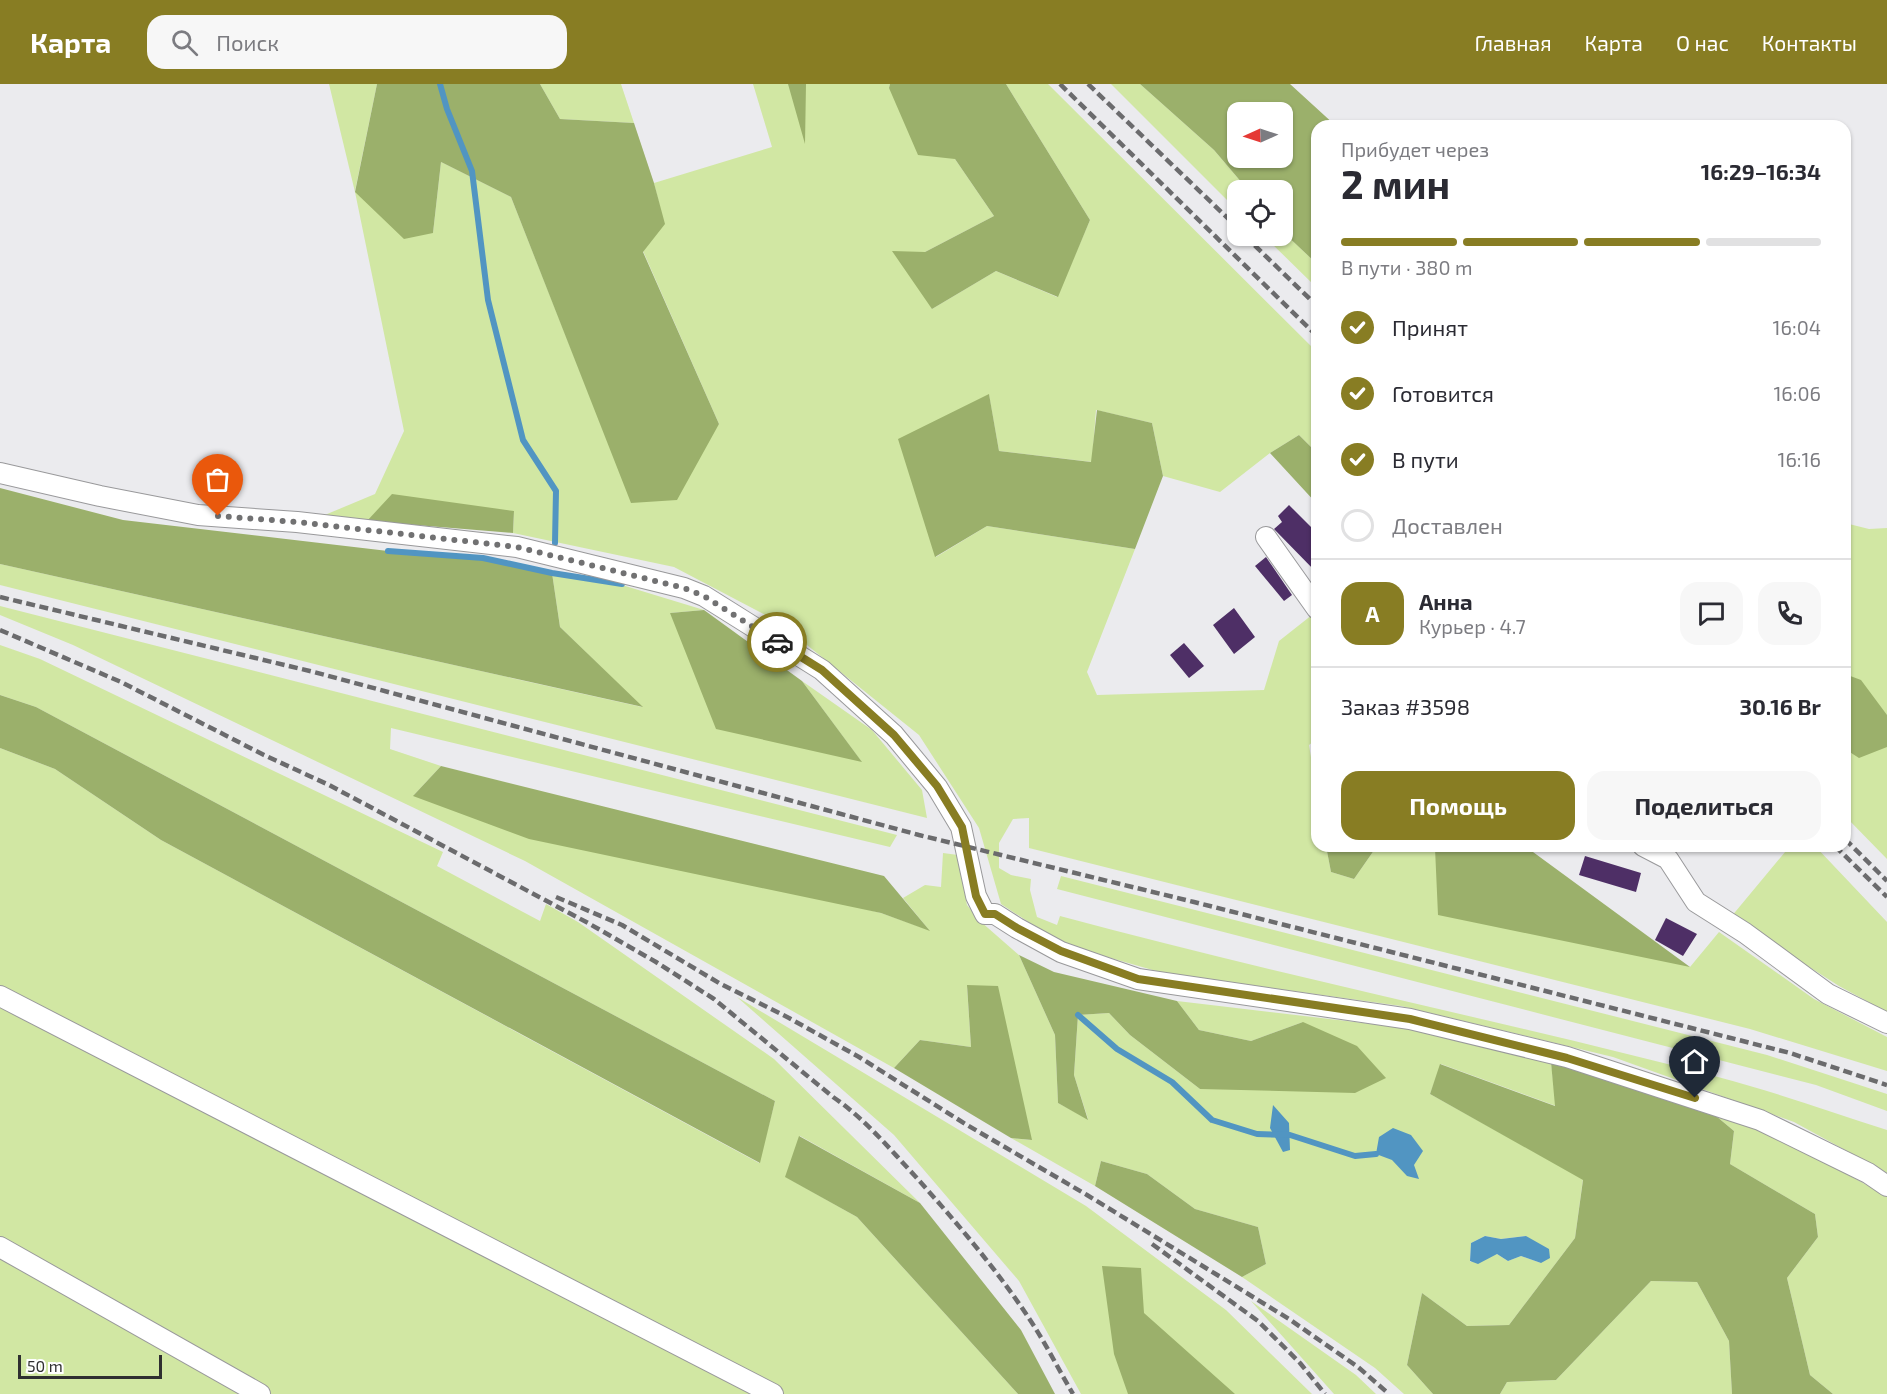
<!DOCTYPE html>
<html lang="ru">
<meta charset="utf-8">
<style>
body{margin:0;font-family:"Exo 2",sans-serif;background:#f7f7f7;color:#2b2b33;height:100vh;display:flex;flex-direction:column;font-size:22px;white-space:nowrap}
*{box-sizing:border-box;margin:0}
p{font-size:20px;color:#7c7c81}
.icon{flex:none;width:33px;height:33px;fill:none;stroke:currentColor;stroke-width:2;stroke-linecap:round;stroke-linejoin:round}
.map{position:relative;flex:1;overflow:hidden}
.panel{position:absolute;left:1311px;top:36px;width:540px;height:732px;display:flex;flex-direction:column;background:#fff;border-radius:18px;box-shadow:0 2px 4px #0004}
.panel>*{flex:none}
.needle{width:39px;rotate:267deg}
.tools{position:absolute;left:1227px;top:18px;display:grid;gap:12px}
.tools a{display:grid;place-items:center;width:66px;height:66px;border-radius:12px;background:#fff;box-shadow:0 2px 4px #0004;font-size:30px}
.scale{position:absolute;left:18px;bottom:15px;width:144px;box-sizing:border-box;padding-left:6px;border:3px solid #2f2f30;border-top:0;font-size:16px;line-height:21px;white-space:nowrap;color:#2f2f30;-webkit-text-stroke:4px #fff;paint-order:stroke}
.pin{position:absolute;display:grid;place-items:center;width:51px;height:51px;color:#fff;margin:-62px -26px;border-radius:50% 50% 50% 0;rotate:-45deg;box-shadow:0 0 6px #0007}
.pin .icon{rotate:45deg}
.courier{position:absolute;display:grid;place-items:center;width:60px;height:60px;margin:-30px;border:4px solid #887d23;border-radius:50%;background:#fff;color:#222;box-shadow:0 2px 8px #0007}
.headline em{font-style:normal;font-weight:700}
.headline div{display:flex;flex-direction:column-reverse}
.headline{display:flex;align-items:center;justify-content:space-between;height:102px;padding:0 30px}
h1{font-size:39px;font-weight:700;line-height:45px}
.bar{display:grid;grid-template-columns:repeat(4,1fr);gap:9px 6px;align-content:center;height:72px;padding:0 30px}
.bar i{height:8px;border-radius:4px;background:#e1e1e2}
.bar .active{background:#887d23}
.bar p{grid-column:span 4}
.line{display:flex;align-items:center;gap:15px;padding:0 30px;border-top:2px solid #e1e1e2}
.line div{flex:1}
.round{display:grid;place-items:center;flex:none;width:63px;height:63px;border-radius:18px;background:#f7f7f7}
ol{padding:0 30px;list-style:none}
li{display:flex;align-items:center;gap:18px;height:66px}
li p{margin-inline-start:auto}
li .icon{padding:6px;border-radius:50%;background:#887d23;color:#fff;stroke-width:4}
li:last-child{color:#7c7c81}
li i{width:33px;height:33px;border:3px solid #e1e1e2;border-radius:50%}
.action{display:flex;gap:12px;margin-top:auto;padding:12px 30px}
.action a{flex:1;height:69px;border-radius:18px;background:#887d23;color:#fff;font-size:24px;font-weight:700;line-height:69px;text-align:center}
.action a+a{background:#f7f7f7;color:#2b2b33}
header{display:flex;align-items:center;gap:36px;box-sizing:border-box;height:84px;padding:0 30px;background:#887d23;color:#fff}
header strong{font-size:28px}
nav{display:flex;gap:33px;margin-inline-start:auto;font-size:21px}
.search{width:420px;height:54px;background:#f7f7f7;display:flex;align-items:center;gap:15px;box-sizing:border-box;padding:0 21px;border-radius:18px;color:#7c7c81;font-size:22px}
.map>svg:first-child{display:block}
</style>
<header>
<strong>Карта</strong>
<div class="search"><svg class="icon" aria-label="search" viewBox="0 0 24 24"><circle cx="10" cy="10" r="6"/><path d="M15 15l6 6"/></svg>Поиск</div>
<nav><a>Главная</a><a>Карта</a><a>О нас</a><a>Контакты</a></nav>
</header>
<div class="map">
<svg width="1887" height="1310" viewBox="0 0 1887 1310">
<rect width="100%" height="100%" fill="#ebebee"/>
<path fill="#d1e7a3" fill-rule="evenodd" d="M 329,0 L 377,0 L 355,107 L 433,149 L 441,78 L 511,113 L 632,419 L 719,340 L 643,167 L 664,140 L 654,99 L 772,63 L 753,0 L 890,0 L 889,4 L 955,75 L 994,132 L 925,168 L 932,225 L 996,187 L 1057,213 L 1090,136 L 1006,0 L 1048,0 L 1317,268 L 1317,369 L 1299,351 L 1270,369 L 1220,408 L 1163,392 L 1152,339 L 1096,326 L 1092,378 L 999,367 L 989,311 L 936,473 L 987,442 L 1135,465 L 1087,588 L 1097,611 L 1264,606 L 1279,557 L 1317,527 L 1317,655 L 1309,661 L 1317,710 L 1317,762 L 1326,762 L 1331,788 L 1354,795 L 1377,762 L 1438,762 L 1435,764 L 1690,883 L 1719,848 L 1814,915 L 1887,953 L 1887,987 L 1750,945 L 1029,764 L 1029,734 L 1013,735 L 999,759 L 999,784 L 1011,791 L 1031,795 L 1030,806 L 1037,833 L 1057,841 L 1060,832 C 1278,891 1499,936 1718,993 C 1775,1008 1831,1028 1887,1046 L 1887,1089 L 1794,1038 L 1613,973 L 1401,922 L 1163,889 L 1062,860 L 1001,820 L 979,744 L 919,651 L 777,537 L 674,483 L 513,449 L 514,427 L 367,437 L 320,433 L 375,410 L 404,347 L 355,108 Z
M 540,0 L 621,0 L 634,39 L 560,35 Z
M 1111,0 L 1140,0 L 1214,66 L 1248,106 L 1238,106 L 1237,126 Z
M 1283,148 L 1317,180 L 1317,204 L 1264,152 L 1282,152 Z
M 1845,439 L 1869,445 L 1887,444 L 1887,775 L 1845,732 Z
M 0,480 L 642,623 L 560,543 L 552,489 L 622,501 L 704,526 L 670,529 L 861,677 L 802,597 L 872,646 L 922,706 L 927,734 L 0,501 Z
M 0,522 L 897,751 L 890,763 L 391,644 L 390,665 L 441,682 L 414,711 L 881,829 L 929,846 L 903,814 L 925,801 L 941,803 L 943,769 L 958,771 L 967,821 L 980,837 L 1019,871 L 1055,951 L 1058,1019 L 1088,1035 L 1074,991 L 1078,931 L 1109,929 L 1130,951 L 1200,1005 L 1303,938 L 1251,957 L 1199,946 L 1177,917 L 1423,946 L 1551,978 L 1556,1022 L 1441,980 L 1430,1010 L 1583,1095 L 1575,1154 L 1509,1241 L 1467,1242 L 1422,1209 L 1407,1281 L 1433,1310 L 1404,1310 L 1375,1284 L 1242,1193 L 1266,1180 L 1258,1143 L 1195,1125 L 1147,1090 L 1101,1077 L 1095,1102 L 1011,1054 L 1031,1056 L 967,902 L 971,963 L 920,956 L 894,984 L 525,777 L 73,561 L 0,531 ZM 1485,1152 L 1501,1155 L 1526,1152 L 1541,1179 L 1521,1172 L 1508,1177 L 1497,1170 L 1470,1178 L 1471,1159 Z
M 0,561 L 40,575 L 443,768 L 437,782 L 540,837 L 546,820 L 578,838 L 774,975 L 920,1119 L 800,1052 L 786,1093 L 857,1133 L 1018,1310 L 0,1310 L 0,664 L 55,685 L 161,756 L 759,1079 L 775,1017 L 36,623 L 0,611 Z
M 1790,762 L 1815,762 L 1887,838 L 1887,928 L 1839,902 L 1731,833 Z
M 1061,792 L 1767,971 L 1887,1010 L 1887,1027 L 1816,1001 L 1057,805 Z
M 737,913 L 1086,1122 L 1226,1226 L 1312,1310 L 1081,1310 L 1019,1197 L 894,1051 Z
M 1716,1032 L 1771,1049 L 1887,1112 L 1887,1310 L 1833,1310 L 1810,1291 L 1787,1194 L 1818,1153 L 1815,1130 L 1730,1080 L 1734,1047 Z
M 1651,1197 L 1697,1198 L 1729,1257 L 1732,1310 L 1500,1310 L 1507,1298 L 1556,1296 Z
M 1251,1217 L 1356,1291 L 1376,1310 L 1334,1310 Z"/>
<path fill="#9bb06b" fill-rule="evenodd" d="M 377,0 L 540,0 L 560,35 L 634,39 L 654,99 L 665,140 L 643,168 L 719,340 L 677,416 L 631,419 L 511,113 L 441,78 L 433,149 L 404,155 L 355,108 Z
M 788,0 L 806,0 L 805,60 Z
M 890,0 L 1006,0 L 1090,136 L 1058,213 L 996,187 L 932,225 L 892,167 L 925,168 L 994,132 L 955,75 L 918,71 L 889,4 Z
M 1140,0 L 1290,0 L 1336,42 L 1317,42 L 1317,180 L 1283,148 L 1282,106 L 1248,106 L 1214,66 ZM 1238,28 L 1282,28 L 1282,74 L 1238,74 Z
M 989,310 L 999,367 L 1091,378 L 1097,326 L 1152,339 L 1163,392 L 1135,465 L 987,442 L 935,473 L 898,355 Z
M 1299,351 L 1317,369 L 1317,420 L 1270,369 Z
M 0,404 L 123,436 L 388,467 L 483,474 L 552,489 L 560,543 L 643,623 L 0,480 Z
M 392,410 L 514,427 L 513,449 L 367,437 Z
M 704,526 L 802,597 L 862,678 L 716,645 L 670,529 Z
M 1845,590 L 1861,596 L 1887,631 L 1887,663 L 1859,674 L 1845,665 Z
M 0,611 L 36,623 L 775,1017 L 760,1079 L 161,756 L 55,685 L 0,664 Z
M 441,682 L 884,792 L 930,847 L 881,829 L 529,755 L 413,712 Z
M 1326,762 L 1377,762 L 1354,795 L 1331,788 Z
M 1438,762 L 1528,762 L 1533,768 L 1690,883 L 1438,831 L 1435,764 Z
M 1019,871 L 1054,888 L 1177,917 L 1199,946 L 1251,957 L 1303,938 L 1357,962 L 1386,994 L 1355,1009 L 1200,1005 L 1130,951 L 1109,929 L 1078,931 L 1074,991 L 1088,1036 L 1058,1019 L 1055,951 Z
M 967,901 L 998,902 L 1032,1056 L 1011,1054 L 894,984 L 920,956 L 971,963 Z
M 1551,978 L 1716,1032 L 1734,1047 L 1730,1080 L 1815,1130 L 1818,1153 L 1787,1194 L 1810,1291 L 1833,1310 L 1732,1310 L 1729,1257 L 1697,1198 L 1651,1197 L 1556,1296 L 1507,1298 L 1500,1310 L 1433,1310 L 1407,1281 L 1422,1209 L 1467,1242 L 1509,1241 L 1575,1154 L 1583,1096 L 1430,1010 L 1440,980 L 1555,1022 Z
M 799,1052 L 920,1119 L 1021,1246 L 1055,1310 L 1018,1310 L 857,1133 L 785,1093 Z
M 1101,1077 L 1147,1090 L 1195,1125 L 1258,1143 L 1266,1180 L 1242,1193 L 1095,1102 Z
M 1102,1182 L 1141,1184 L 1144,1229 L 1235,1310 L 1128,1310 L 1114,1270 Z"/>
<path fill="#5195c2" d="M 1273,1021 L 1289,1039 L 1290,1066 L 1283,1068 L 1270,1044 Z
M 1393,1044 L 1411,1051 L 1423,1067 L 1414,1081 L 1419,1095 L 1407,1092 L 1392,1076 L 1376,1070 L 1379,1053 Z
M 1485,1152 L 1501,1155 L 1526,1152 L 1549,1165 L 1550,1174 L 1541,1179 L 1521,1172 L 1508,1177 L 1497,1170 L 1478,1180 L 1470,1177 L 1471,1159 Z"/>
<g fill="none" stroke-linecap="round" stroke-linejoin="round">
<path stroke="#5195c2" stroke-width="6" d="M 440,0 L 447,25 L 472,87 L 488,216 L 523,356 L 556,407 L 555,459
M 388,467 L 483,474 L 552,489 L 622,500
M 1078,931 L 1117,965 L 1172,998 L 1212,1036 L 1257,1050 L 1290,1051 L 1355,1072 L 1376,1070"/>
</g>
<path fill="#4e2f66" d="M 1289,421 L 1317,449 L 1317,489 L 1274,445 L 1282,438 L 1278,432 Z
M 1266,473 L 1292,511 L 1284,517 L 1255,482 Z
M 1234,524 L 1255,553 L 1234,570 L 1213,541 Z
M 1184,559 L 1204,582 L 1189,594 L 1170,571 Z
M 1585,772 L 1641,789 L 1636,808 L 1579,791 Z
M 1666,834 L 1697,850 L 1683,872 L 1655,856 Z"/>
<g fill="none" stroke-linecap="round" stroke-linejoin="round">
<defs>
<path id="minor" d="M 0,389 L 100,412 L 198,431 L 297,438 L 517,463 L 684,504 L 704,512 L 822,586 L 894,651 L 937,703 L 961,743 L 976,812 L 985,830 L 995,830 L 1017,844 L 1061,868 L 1138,895 L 1410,935 L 1567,973 L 1760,1036 L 1868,1089 L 1887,1102
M 1266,453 L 1317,525
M 1643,762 L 1668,775 L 1696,818 L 1745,849 L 1828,910 L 1887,939
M 0,912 L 773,1310
M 0,1163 L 260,1310"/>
</defs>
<use href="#minor" stroke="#99999b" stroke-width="22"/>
<use href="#minor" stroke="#fff" stroke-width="20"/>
<path stroke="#6b6b6d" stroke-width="4.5" stroke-dasharray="9 4.5" stroke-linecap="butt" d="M 1060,0 L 1317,252
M 1088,0 L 1238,144
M 1245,152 L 1317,222
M 0,513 L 314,588 L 919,751 L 1194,818 L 1790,969 L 1887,1001
M 0,546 L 121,598 L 264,671 L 329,701 L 588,839 L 656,878 L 714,915 L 833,1013 C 864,1034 889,1064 915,1092 C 957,1139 1000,1189 1034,1242 C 1048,1264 1060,1288 1073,1310
M 1845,755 L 1887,797
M 1835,762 L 1887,813
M 556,813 L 622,841 L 719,899 L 789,934 L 859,973 L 967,1041 L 1087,1111 L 1289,1235 L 1358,1283 L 1389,1310
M 1152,1160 L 1258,1237 L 1300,1279 L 1325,1310"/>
</g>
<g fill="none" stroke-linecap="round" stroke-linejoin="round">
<path stroke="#717172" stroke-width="6" stroke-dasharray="0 10.8" d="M 218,432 L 297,438 L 517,463 L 684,504 L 704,512 L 777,558"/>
<path stroke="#887d23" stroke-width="8" d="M 777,558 L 822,586 L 894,651 L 937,702 L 962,743 L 976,812 L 985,830 L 995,830 L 1017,844 L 1061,867 L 1138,895 L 1410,935 L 1567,974 L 1695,1014"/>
</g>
</svg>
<div class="tools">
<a><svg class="needle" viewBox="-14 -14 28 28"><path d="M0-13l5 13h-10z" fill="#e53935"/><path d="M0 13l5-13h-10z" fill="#7c7c81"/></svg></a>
<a><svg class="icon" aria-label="locate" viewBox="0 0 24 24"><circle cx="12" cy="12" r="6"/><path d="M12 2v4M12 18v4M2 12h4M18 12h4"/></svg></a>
</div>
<div class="scale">50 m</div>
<div class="pin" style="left:218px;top:432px;background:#ea580c"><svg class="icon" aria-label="bag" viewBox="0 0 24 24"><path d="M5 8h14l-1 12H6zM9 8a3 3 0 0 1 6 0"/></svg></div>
<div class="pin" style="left:1695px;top:1014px;background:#1f2937"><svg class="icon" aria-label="home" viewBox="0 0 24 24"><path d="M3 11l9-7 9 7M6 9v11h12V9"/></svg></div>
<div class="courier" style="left:777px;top:558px"><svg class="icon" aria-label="car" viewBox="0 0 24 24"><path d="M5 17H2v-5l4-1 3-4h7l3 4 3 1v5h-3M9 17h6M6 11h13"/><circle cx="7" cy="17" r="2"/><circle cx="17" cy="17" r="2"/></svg></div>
<section class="panel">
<div class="headline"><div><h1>2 мин</h1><p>Прибудет через</p></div><em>16:29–16:34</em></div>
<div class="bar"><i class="active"></i><i class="active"></i><i class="active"></i><i></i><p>В пути · 380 m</p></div>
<ol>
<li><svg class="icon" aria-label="check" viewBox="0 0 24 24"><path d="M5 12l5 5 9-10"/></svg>Принят<p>16:04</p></li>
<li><svg class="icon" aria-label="check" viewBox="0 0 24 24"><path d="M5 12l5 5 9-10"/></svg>Готовится<p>16:06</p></li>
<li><svg class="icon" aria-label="check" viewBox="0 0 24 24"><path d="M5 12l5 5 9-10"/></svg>В пути<p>16:16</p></li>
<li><i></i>Доставлен</li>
</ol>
<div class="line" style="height:108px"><b class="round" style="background:#887d23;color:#fff">А</b><div><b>Анна</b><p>Курьер · 4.7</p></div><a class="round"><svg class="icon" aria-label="chat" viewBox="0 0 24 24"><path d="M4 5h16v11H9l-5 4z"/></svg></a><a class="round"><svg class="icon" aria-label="phone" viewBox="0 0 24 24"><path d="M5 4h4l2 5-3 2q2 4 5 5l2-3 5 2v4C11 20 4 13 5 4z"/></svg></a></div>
<div class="line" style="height:78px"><div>Заказ #3598</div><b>30.16 Br</b></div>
<div class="action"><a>Помощь</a><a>Поделиться</a></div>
</section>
</div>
